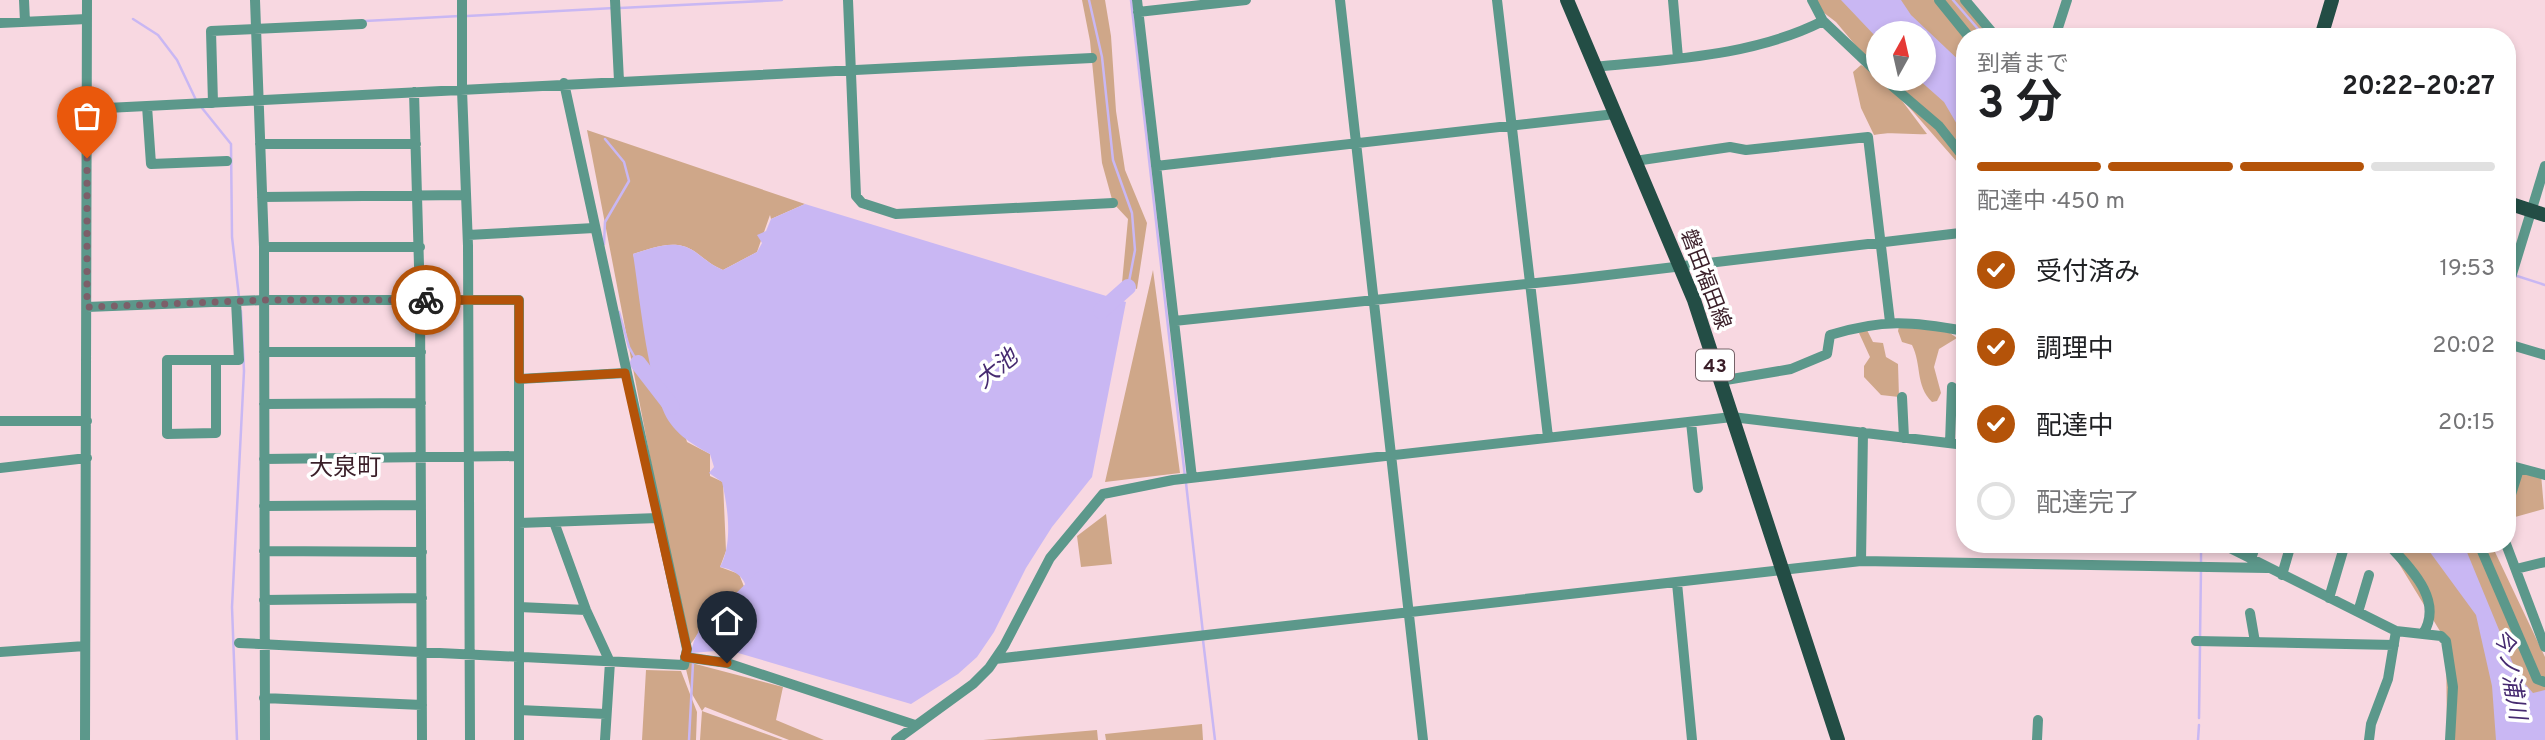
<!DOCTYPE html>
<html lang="ja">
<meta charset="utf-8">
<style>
body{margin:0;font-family:Overpass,"Noto Sans JP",sans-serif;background:#f6f6f6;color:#202124;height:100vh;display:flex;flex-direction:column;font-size:26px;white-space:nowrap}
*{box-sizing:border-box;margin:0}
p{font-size:23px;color:#757577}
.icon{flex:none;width:38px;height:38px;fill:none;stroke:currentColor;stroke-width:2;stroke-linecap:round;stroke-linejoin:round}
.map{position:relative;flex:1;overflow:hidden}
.drawer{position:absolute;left:1956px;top:28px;width:560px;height:525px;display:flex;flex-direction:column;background:#fff;border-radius:28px;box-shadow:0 4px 10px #0003}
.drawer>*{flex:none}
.needle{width:46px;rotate:8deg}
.fabs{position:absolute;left:1866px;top:21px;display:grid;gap:14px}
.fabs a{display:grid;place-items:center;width:70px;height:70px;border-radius:50%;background:#fff;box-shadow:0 4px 10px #0003;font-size:35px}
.pin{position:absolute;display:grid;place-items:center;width:60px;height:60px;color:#fff;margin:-72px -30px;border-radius:50% 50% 50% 0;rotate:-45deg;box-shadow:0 0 7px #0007}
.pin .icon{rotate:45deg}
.courier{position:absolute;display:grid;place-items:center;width:70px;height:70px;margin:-35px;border:5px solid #b45309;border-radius:50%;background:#fff;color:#222;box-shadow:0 2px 9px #0007}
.headline em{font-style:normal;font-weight:700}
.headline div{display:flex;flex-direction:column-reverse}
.headline{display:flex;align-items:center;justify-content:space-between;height:119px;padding:0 21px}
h1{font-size:46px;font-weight:700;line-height:52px}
.bar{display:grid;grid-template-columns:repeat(4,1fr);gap:10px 7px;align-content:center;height:84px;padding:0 21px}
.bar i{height:9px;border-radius:5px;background:#e0e0e0}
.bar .current{background:#b45309}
.bar p{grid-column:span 4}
ol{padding:0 21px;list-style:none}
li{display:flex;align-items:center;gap:21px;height:77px}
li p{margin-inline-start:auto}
li .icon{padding:7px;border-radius:50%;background:#b45309;color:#fff;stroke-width:4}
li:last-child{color:#757577}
li i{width:38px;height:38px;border:4px solid #e0e0e0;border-radius:50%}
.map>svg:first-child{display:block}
</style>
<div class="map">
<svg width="2545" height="740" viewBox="0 0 2545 740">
<rect width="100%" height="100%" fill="#f8d8e1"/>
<path fill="#cfa789" d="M 1082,0 L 1105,0 L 1111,36 L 1116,111 L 1125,170 L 1147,223 L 1137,289 L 1122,283 L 1128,219 L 1113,203 L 1102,163 L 1090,41 Z
M 1807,0 L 1967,0 L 1996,37 L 1965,37 L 1965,171 L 1894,90 L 1927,134 C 1909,135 1891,131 1874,135 L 1861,108 L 1853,72 L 1861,65 L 1878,74 L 1878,79 L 1923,79 L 1923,33 L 1878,33 L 1878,72 L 1836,22 Z
M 587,130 L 805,204 L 771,219 L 770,215 L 757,252 L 723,270 C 711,265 704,258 694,251 C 675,238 652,248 633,254 L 687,442 L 710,454 L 710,476 L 723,482 L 726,551 L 720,567 L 739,574 L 747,594 L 743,611 L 711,616 L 687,649 Z
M 1153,270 L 1180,473 L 1105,482 Z
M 1900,322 L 1950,333 L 1957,338 L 1939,349 L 1934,367 L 1941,393 L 1937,401 L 1932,402 C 1915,385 1922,365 1912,345 L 1902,342 L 1898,331 Z
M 1866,328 L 1873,342 L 1883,343 L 1886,357 L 1898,364 L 1899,397 L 1881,395 L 1864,377 L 1864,366 L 1870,357 L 1859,333 Z
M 2523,470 L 2541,474 L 2544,509 L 2508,519 Z
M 1106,514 L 1112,564 L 1081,567 L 1077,536 Z
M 2387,544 L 2487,544 L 2495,552 L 2545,657 L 2545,740 L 2447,740 L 2446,641 Z
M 684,661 L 783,687 L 776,720 L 824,740 L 789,740 L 705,707 L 702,711 L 783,740 L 700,740 L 702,711 L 692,694 Z
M 646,670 L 681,671 L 697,712 L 696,740 L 642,740 Z
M 1202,724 L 1203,740 L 1106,740 L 1105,734 Z
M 1097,730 L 1098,740 L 983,740 Z"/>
<path fill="#c9b7f3" d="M 1841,0 L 1901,0 L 1911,15 L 1965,66 L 1965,138 L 1944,102 L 1918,79 L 1923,79 L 1923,33 L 1878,33 L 1878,39 Z
M 805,204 L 1126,302 L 1092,477 L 1052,527 L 1026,568 L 994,632 L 977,657 L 958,674 L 911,704 L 728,650 L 691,653 C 698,618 711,625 739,617 C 754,594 748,572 720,567 C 733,543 728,508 722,482 L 709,473 L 714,467 L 710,454 C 691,444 671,431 663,410 C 646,368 640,299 633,254 C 652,248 675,238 694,251 C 704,258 711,265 723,270 L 757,252 L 762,243 L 757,235 L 766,231 L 771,219 Z
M 2424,544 L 2464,545 L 2518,676 L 2533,693 L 2545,690 L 2545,740 L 2496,740 L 2492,686 L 2476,615 Z"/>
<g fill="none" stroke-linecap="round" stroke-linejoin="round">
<path stroke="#c9b7f3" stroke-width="2.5" d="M 1089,0 L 1102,57 L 1113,160 L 1132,213 L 1135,250 L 1128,287
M 1131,0 L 1185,477
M 1953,0 L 1985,37
M 620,8 L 782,0
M 467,16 L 614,8
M 133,19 L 158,35 L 177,60 L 196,100
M 365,21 L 460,16
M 202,108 L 231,144 L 232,237 L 239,297
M 604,244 L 605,222 L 629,181 L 624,162 L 605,139
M 2514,275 L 2545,285
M 619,312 L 629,347 L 638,363
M 1186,483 L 1203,633
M 2201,562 L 2201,544
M 2200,639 L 2201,569
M 1203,640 L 1215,740
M 2199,718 L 2200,646
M 237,740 L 232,607 L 244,371 L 241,311
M 689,740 L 693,663
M 2198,740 L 2199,725"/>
<path stroke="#c9b7f3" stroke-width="16" d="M 1101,311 L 1128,287
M 638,363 L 672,407
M 706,634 L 762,579"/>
<path stroke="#5c988b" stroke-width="10" d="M 24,0 L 25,22
M 255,0 L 264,247 L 265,740
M 462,0 L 462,90 L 468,246 L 470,740
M 615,0 L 619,81
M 848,0 L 856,196 L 862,203 L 896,214 L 1113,203
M 1137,0 L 1192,478
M 1340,0 L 1423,740
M 1497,0 L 1548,437
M 1673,0 L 1678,58
M 1812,0 L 1823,21 L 1878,73
M 1939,0 L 1969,37
M 1965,0 L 1996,37
M 1138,12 L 1246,0
M 0,23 L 87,19
M 2055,37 L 2067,0
M 1595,67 C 1672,59 1754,56 1823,21
M 1884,79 L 1939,126 L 1965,159
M 414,92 L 420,300 L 422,740
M 213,103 L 211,31 L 362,24
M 147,106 L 151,164 L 227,161
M 87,109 L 1092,58
M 260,144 L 416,144
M 1635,161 L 1730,147 L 1746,150 L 1868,137 L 1890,322
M 1156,166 L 1615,114
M 262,197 L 466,195
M 468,235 L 594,228
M 264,247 L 420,247
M 2508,287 L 2545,166
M 87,307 L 264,300 L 519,300 L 519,740
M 1174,321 L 1574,279 L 1960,233 L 1965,229
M 2508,344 L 2545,355
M 264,352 L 421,352
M 216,360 L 216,433 L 167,434 L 167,360 L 239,360 L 236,301
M 519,379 L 625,373
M 1720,381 L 1791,369 L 1827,354 L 1830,335 C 1883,319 1910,321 1965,331
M 1902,397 L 1904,438
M 264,404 L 421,403
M 0,421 L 87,421
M 1691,422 L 1698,488
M 1950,443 L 1952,387
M 264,459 L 519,456
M 2508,465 L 2545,475
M 0,468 L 87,458
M 2508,504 L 2519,469
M 264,506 L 421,505
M 554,522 L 586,610 L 610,662 L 605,740
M 519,523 L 658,518
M 2222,544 L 2396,631 L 2388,679 L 2371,724 L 2369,740
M 2388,544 C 2411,569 2444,600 2423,634
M 2479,544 L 2537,679 L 2545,682
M 2506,544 L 2545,647
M 264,551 L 422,552
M 2251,559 L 2256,544
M 1861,561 L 1863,432
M 2516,569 L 2545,562
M 2282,575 L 2291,544
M 1677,583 L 1692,740
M 2329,598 L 2345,544
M 264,600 L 422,598
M 519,607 L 586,610
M 2358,612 L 2369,575
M 2250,613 L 2255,642
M 2396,631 L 2441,636 L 2446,641 L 2453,687 L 2450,740
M 2196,641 L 2394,645
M 239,643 L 684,665 L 687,649 L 564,83
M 0,652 L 85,646
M 685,657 L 727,663 L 915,725
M 995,659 L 1861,561 L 2267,568
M 264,698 L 422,705
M 519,710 L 606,714
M 85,740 L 87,0
M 896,740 L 973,684 L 989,668 L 1004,646 L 1050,558 L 1103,494 L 1173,480 L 1732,417 L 1965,445
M 2037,740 L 2038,720"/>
<path stroke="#234d45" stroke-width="14" d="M 1567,0 L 1694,300 L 1838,740
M 2321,37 L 2332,0
M 2508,203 L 2545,215"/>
</g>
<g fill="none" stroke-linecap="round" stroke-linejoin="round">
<path stroke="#7c5f69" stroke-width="7" stroke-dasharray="0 12.6" d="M 87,158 L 87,307 L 264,300 L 426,300"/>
<path stroke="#b45309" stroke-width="9" d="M 426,300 L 519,300 L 519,379 L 625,373 L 687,649 L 685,657 L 727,663"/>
</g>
<g text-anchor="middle" stroke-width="7" stroke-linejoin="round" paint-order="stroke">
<rect fill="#fff" stroke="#756268" stroke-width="2" x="1696" y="349.5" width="38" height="31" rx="5"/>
<g font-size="19" font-weight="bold" fill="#3a1e28">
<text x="1715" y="372">43</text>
</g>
<g font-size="21" fill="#3a1e28" stroke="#fff">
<text transform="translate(1706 279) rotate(69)" y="7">磐田福田線</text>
</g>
<g font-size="23" font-style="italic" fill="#462a70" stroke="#fff">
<text transform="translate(996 368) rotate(-40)" y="8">大池</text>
<text transform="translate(2511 674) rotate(80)" y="8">今ノ浦川</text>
</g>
<g font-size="24" fill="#3a1e28" stroke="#fff">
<text x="345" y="475">大泉町</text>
</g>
</g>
</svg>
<div class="fabs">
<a><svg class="needle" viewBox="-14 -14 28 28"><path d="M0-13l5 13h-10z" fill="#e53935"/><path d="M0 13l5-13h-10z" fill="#757577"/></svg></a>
</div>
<div class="pin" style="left:87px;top:158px;background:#ea580c"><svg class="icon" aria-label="bag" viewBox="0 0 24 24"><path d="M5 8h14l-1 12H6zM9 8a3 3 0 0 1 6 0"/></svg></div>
<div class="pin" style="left:727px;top:663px;background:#1f2937"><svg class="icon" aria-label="home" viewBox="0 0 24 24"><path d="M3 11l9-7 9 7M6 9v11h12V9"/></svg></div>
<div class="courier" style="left:426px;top:300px"><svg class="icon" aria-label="bike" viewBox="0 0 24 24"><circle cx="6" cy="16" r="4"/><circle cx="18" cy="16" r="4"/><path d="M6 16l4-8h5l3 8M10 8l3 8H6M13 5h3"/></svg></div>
<section class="drawer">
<div class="headline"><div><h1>3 分</h1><p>到着まで</p></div><em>20:22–20:27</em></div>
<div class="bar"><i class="current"></i><i class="current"></i><i class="current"></i><i></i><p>配達中 · 450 m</p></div>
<ol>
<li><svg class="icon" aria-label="check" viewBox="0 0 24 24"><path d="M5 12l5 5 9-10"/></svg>受付済み<p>19:53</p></li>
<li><svg class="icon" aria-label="check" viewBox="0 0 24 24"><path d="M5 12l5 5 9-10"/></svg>調理中<p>20:02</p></li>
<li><svg class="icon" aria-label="check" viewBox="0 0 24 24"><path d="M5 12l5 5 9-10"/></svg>配達中<p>20:15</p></li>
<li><i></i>配達完了</li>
</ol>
</section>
</div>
